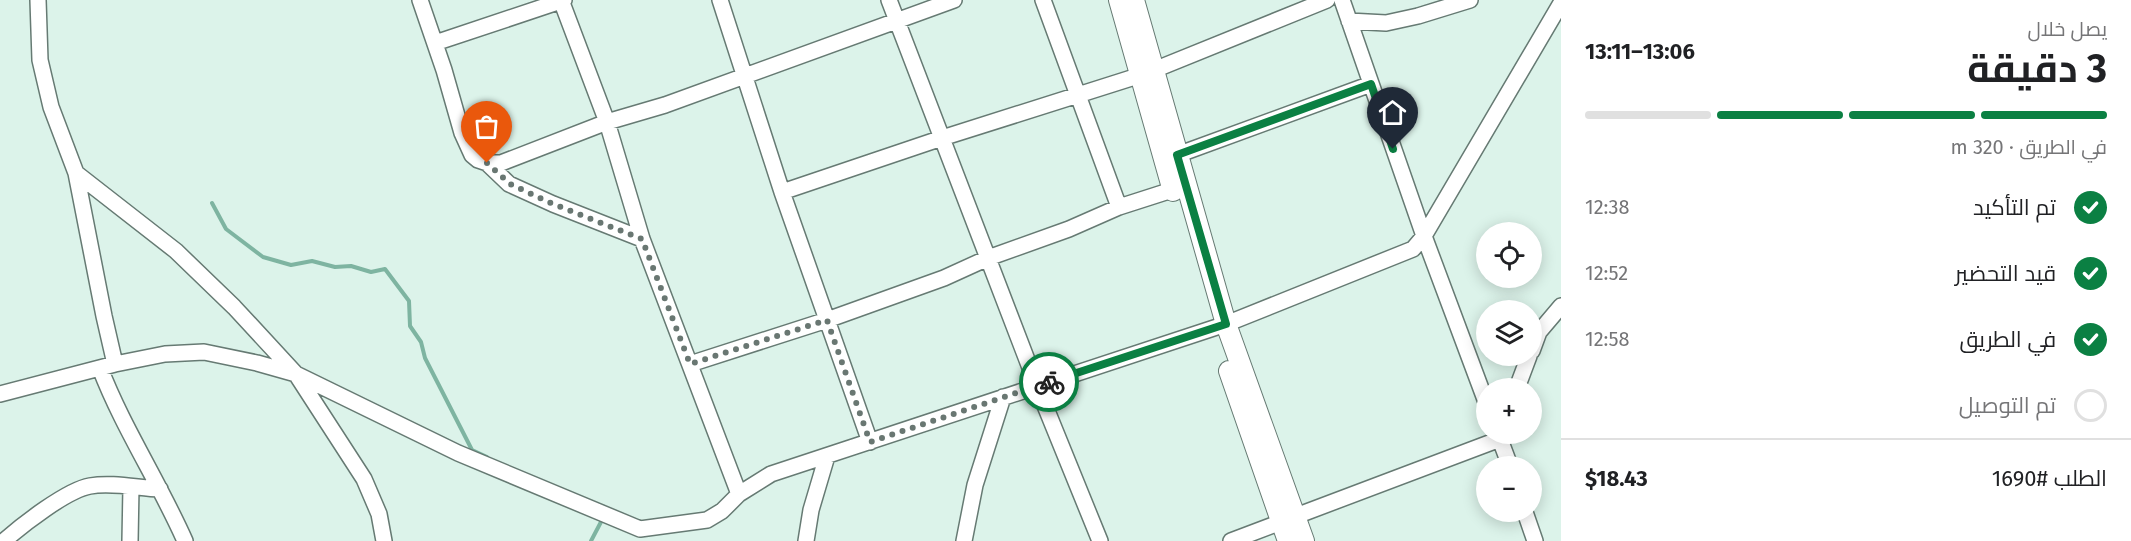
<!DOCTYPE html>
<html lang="ar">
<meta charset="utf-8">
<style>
body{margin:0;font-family:"Fira Sans",Cairo,sans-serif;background:#f6f6f6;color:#202124;direction:rtl;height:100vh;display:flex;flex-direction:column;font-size:22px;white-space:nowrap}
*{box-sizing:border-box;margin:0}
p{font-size:20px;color:#757577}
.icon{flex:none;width:33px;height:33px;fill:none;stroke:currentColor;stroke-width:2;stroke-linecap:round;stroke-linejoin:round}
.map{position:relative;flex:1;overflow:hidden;direction:ltr}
.side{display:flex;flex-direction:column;background:#fff;width:570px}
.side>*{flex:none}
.buttons{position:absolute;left:1476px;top:222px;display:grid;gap:12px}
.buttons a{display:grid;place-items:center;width:66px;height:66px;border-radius:50%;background:#fff;box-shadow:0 3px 15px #0003;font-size:30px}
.pin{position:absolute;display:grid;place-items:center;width:51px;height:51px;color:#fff;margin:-62px -26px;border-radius:50% 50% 50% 0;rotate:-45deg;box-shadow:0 0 6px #0007}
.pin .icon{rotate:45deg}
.courier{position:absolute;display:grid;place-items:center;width:60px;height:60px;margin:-30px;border:4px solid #0b8043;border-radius:50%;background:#fff;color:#222;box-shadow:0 2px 8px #0007}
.summary em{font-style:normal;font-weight:700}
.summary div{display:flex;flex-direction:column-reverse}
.summary{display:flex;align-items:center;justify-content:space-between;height:102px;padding:0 24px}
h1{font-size:39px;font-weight:700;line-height:45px}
.bar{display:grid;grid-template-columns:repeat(4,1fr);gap:9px 6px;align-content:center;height:72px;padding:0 24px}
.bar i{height:8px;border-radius:4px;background:#e0e0e0}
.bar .active{background:#0b8043}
.bar p{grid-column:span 4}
.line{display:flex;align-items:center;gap:15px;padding:0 24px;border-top:2px solid #e0e0e0}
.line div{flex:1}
ol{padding:0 24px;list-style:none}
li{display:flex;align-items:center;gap:18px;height:66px}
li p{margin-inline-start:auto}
li .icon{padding:6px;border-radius:50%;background:#0b8043;color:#fff;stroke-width:4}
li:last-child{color:#757577}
li i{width:33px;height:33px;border:3px solid #e0e0e0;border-radius:50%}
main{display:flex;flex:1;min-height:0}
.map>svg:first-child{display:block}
</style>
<main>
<section class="side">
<div class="summary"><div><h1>3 دقيقة</h1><p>يصل خلال</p></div><em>13:06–13:11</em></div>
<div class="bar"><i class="active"></i><i class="active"></i><i class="active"></i><i></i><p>في الطريق · 320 m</p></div>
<ol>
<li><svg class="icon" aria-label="check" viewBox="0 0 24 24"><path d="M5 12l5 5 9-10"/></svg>تم التأكيد<p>12:38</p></li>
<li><svg class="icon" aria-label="check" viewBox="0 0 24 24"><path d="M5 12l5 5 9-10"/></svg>قيد التحضير<p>12:52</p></li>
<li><svg class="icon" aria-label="check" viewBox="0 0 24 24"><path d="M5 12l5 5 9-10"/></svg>في الطريق<p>12:58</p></li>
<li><i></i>تم التوصيل</li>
</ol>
<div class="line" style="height:78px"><div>الطلب #1690</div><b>$18.43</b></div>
</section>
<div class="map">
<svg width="1561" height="541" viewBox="0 0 1561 541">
<rect width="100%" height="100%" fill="#dcf3ea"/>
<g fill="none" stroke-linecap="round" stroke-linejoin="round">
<path stroke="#7eb4a1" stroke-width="4" d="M 212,203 L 226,229 L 263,257 L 291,265 L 312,261 L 335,267 L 351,266 L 371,272 L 385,269 L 409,301 L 410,326 L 421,342 L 425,358 L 472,450 L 487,457
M 591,541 L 602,520 L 601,519"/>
<defs>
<path id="minor" d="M 38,0 L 40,60 L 51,107 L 76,173 L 104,316 L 115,364
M 420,0 L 444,70 L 462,133 L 472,155 L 478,160 L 487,163 L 509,184 L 553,204 L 642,239
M 561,0 L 607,122 L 642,239 L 739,494
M 720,0 L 782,192 L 870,442
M 889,0 L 1037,386 L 1100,541
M 1043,0 L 1119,207
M 1342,0 L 1424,236 L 1486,402
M 1349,21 L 1386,23 L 1418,16 L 1470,0
M 435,43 L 564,0
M 1154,70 L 1327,0
M 1177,155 L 1371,84
M 487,163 L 501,163 L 607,122 L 665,105 L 954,0
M 76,173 L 176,251 L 234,307 L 296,374 L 364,479 L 379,514 L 384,541
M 782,192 L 942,138 L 1141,75
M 1532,351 L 1539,332 L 1561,306
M 690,364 L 827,320 L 944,278 L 988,258 L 1069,229 L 1119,207 L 1172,190
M 100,368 C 123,428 159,482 185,541
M 1517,388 L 1529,356
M 0,394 L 115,364 L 165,354 L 204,352 L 257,363 L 296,374 L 458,453 L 640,529 L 707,520 L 722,511 L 739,494 L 771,474 L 1226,324 L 1413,249 L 1424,236 L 1561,3
M 1498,434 L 1510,466
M 1525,512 L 1535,541
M 1296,516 L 1500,439 L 1502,434
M 4,541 C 22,525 67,490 90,486 C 112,482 138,488 160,489
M 130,541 L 131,487
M 806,541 L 811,510 L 827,456
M 964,541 L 975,485 L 1003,397
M 1231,541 L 1281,522"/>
<path id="major" d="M 1119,0 L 1173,191
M 1134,0 L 1226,324 L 1304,541
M 1229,371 L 1288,541"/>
</defs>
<use href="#minor" stroke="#667a73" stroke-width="18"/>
<use href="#major" stroke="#667a73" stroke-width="22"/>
<use href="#minor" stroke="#fff" stroke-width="15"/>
<use href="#major" stroke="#fff" stroke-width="20"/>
</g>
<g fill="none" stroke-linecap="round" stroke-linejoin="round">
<path stroke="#697772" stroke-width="6" stroke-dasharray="0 10.8" d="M 487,163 L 510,184 L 553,204 L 642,239 L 690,364 L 827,320 L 870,442 L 1049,382"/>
<path stroke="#0b8043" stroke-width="8" d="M 1049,382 L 1226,324 L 1177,155 L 1371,84 L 1393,149"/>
</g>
</svg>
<div class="buttons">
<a><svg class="icon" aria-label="locate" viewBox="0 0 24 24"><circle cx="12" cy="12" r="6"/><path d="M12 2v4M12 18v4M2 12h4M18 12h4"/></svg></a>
<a><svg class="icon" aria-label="layers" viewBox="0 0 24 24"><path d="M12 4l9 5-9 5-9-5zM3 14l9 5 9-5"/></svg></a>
<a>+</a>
<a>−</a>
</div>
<div class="pin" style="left:487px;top:163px;background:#ea580c"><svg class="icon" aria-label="bag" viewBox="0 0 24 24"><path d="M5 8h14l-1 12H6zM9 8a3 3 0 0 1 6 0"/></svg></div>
<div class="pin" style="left:1393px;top:149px;background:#1f2937"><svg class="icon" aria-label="home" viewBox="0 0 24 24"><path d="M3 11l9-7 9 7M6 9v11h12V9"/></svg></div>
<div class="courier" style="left:1049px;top:382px"><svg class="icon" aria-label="bike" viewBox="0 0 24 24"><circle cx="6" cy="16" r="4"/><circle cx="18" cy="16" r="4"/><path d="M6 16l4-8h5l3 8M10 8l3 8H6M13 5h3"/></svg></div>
</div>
</main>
